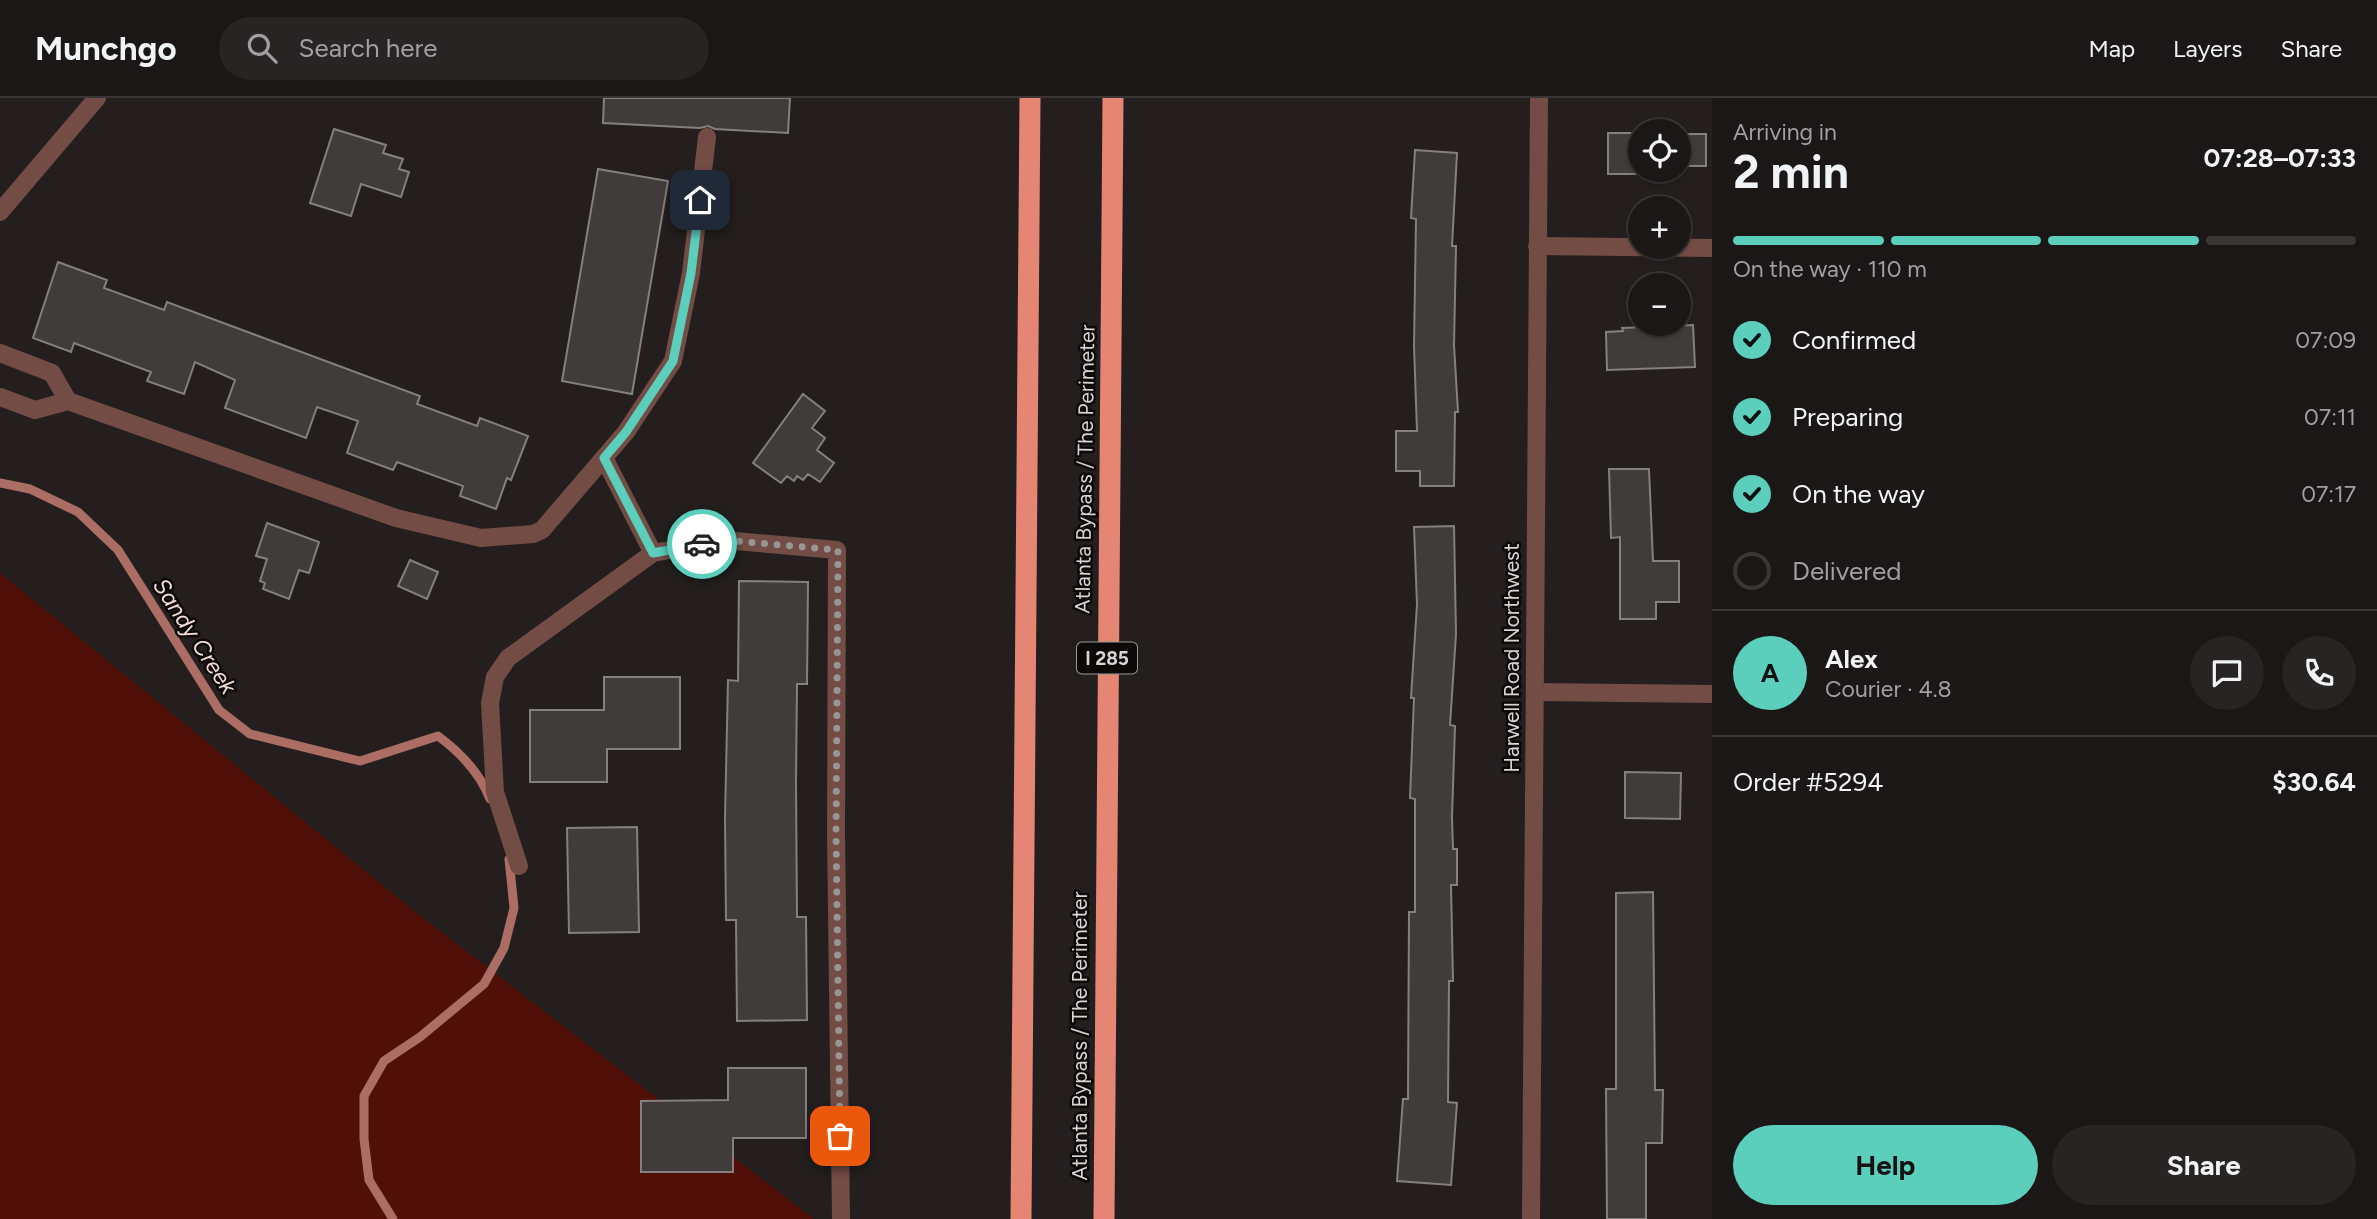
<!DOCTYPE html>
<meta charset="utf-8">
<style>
body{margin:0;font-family:Figtree,sans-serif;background:#282423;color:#f1f3f6;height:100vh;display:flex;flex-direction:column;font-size:26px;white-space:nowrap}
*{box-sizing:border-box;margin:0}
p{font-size:23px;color:#a09fa1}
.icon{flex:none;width:38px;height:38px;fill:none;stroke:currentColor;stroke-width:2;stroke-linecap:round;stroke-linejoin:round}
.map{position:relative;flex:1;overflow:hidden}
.details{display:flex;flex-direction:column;background:#1b1716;width:665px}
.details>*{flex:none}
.buttons{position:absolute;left:1628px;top:21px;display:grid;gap:14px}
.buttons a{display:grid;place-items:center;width:63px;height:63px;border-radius:50%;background:#1b1716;box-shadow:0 2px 5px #0004,0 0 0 2px #393635;font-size:35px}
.pin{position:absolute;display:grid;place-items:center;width:60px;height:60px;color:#fff;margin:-30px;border-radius:14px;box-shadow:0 4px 10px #0006}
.courier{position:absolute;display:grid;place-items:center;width:70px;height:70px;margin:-35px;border:5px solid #5bcebc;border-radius:50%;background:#fff;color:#222;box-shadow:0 2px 9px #0007}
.head em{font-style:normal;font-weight:700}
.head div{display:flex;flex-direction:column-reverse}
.head{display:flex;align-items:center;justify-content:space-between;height:119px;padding:0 21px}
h1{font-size:46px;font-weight:700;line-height:52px}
.bar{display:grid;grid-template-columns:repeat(4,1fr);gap:10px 7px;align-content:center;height:84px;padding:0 21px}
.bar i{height:9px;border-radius:5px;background:#393635}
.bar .active{background:#5bcebc}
.bar p{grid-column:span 4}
.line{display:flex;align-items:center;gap:18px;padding:0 21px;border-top:2px solid #393635}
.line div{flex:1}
.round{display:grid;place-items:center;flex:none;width:74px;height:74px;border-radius:37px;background:#282423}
ol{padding:0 21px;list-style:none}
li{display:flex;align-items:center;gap:21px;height:77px}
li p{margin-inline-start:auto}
li .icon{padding:7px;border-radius:50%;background:#5bcebc;color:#111;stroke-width:4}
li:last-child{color:#a09fa1}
li i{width:38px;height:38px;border:4px solid #393635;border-radius:50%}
.primary-button{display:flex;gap:14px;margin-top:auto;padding:14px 21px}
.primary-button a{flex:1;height:80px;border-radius:42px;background:#5bcebc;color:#111;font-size:28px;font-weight:700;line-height:80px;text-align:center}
.primary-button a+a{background:#282423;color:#f1f3f6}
header{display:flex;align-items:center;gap:42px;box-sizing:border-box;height:98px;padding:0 35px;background:#1b1716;border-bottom:2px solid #393635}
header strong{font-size:33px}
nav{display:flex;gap:38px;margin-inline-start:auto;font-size:24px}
.search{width:490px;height:63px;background:#282423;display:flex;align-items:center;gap:18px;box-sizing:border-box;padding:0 24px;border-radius:38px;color:#a09fa1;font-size:26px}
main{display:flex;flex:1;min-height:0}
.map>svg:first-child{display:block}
</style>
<header>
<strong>Munchgo</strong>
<div class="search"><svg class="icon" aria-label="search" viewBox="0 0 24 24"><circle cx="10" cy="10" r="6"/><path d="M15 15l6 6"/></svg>Search here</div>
<nav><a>Map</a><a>Layers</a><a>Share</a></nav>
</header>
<main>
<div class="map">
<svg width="1712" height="1121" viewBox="0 0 1712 1121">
<rect width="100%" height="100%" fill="#241f1e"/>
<path fill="#501007" d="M 0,475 L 418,816 L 814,1121 L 0,1121 Z"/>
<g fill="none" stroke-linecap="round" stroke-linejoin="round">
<path stroke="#ac6e64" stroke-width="9" d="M 0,385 L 30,391 L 78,414 L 118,452 L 219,612 L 250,636 L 360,663 L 438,638 C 461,655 480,675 490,701
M 393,1121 L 369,1082 L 364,1041 L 364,998 L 384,963 L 420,939 L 484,886 L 504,850 L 514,810 L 509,761"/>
</g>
<path fill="#403c3b" stroke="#857f7e" stroke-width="2" d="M 604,0 L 790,0 L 788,35 L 715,31 L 708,28 L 700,30 L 603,25 Z
M 334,31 L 386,47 L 383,55 L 403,61 L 399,71 L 409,74 L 401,99 L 361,86 L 351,118 L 310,105 Z
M 1608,35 L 1640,35 L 1640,72 L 1676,72 L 1676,76 L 1608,76 Z
M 1678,36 L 1706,36 L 1706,68 L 1678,68 Z
M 1415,52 L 1457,55 L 1452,148 L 1456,148 L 1454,247 L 1458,314 L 1455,314 L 1454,388 L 1420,388 L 1420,373 L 1396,373 L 1396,333 L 1417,333 L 1414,248 L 1416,121 L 1411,120 Z
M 598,71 L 668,83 L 632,296 L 562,283 Z
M 58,164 L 107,182 L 104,190 L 164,212 L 167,204 L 420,298 L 417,306 L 477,328 L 480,320 L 528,338 L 511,382 L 507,380 L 496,411 L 460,398 L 463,388 L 397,364 L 393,372 L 347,355 L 358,323 L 317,309 L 306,340 L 225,310 L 235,282 L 195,264 L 184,296 L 147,283 L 151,274 L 74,245 L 71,254 L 33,240 Z
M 1693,227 L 1695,269 L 1607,272 L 1606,234 L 1623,233 L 1622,230 Z
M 803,296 L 825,313 L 812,330 L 825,340 L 817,352 L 834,365 L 820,384 L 808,376 L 803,382 L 797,378 L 794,383 L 787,378 L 781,385 L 753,365 Z
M 1609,371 L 1649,371 L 1653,463 L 1679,463 L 1679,504 L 1656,504 L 1656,521 L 1620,521 L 1620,439 L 1611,440 Z
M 267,425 L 319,444 L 309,475 L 299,472 L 289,501 L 263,491 L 265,485 L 260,483 L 267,461 L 256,458 Z
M 1454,428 L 1456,536 L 1450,627 L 1455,628 L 1452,719 L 1453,751 L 1457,751 L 1457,787 L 1451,787 L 1453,883 L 1449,883 L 1448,1004 L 1457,1005 L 1451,1087 L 1397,1083 L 1403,1001 L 1408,1001 L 1409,814 L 1415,814 L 1415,701 L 1410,700 L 1414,600 L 1411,600 L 1417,506 L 1414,429 Z
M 410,462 L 438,474 L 427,501 L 398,488 Z
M 739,483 L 808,484 L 807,586 L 797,586 L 796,685 L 797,819 L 806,819 L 807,922 L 737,923 L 736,822 L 726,822 L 725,720 L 728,582 L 738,583 Z
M 604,579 L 680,579 L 680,651 L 607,651 L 607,684 L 530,684 L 530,612 L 604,612 Z
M 1625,674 L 1681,675 L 1680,721 L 1625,720 Z
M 637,729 L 639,834 L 569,835 L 567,730 Z
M 1653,794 L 1655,992 L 1663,992 L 1662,1045 L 1646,1045 L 1646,1121 L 1607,1121 L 1606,991 L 1616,991 L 1616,795 Z
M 728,970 L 806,970 L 806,1040 L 733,1040 L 733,1074 L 641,1074 L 641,1003 L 728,1002 Z"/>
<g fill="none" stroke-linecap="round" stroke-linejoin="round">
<path stroke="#734c45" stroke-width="18" d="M 1537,148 L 1712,150
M 0,255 L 52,275 L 68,303
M 0,299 L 35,312 L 68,303 L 396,420 L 481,440 L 533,436 L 542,432 L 626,334 L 673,263 L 691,175 L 707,39
M 604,360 L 653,455
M 1535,594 L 1712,596
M 519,768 L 495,694 L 490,605 L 495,579 L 508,560 L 653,455 L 724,442 L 837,452 L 836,736 L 841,1121"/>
<path stroke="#734c45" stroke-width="18" d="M 0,114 L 97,0
M 1531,1121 L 1539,0"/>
<path stroke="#e58674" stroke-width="21" d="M 1021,1121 L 1030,0
M 1104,1121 L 1113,0"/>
</g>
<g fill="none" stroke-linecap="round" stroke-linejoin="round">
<path stroke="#989594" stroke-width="7" stroke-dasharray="0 12.6" d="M 702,446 L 724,442 L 838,452 L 836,736 L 840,1038"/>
<path stroke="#5bcebc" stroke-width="9" d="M 700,102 L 691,175 L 673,263 L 626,334 L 604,360 L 653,455 L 702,446"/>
</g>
<g text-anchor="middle" stroke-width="5" stroke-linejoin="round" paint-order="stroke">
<rect fill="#0b0a09" stroke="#9a9796" stroke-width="2" x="1077" y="544.5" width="60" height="31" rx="5"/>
<g font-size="19" font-weight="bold" fill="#d7d4d3">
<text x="1107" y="567">I 285</text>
</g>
<g font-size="21" fill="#d7d4d3" stroke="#0b0a09">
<text transform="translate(1085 371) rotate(-89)" y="7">Atlanta Bypass / The Perimeter</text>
<text transform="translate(1512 560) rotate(-90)" y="7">Harwell Road Northwest</text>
<text transform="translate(1080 938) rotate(-90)" y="7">Atlanta Bypass / The Perimeter</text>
</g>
<g font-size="23" font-style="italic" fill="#f5dbd6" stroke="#0b0a09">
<text transform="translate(195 538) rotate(57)" y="8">Sandy Creek</text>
</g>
</g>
</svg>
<div class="buttons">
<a><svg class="icon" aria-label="locate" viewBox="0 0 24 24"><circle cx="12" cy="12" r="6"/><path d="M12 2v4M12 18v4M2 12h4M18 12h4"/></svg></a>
<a>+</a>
<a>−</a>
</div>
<div class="pin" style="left:840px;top:1038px;background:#ea580c"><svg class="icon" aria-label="bag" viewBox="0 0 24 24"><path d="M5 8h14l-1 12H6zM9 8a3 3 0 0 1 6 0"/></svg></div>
<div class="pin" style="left:700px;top:102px;background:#1f2937"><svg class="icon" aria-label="home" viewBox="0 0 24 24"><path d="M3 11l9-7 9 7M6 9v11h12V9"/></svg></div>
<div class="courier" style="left:702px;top:446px"><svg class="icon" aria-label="car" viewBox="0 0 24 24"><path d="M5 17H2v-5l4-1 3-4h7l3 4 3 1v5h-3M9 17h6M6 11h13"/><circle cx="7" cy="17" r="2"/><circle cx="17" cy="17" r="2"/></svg></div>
</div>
<section class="details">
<div class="head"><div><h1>2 min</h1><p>Arriving in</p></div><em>07:28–07:33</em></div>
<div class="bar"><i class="active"></i><i class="active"></i><i class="active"></i><i></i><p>On the way · 110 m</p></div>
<ol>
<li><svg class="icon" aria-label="check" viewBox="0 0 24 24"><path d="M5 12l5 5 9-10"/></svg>Confirmed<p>07:09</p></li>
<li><svg class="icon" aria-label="check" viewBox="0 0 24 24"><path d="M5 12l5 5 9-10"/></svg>Preparing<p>07:11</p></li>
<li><svg class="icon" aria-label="check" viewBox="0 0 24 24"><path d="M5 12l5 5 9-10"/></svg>On the way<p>07:17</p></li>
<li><i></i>Delivered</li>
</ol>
<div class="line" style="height:126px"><b class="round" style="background:#5bcebc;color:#111">A</b><div><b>Alex</b><p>Courier · 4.8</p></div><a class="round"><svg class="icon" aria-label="chat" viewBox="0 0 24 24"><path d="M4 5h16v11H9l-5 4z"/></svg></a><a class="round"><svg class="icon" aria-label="phone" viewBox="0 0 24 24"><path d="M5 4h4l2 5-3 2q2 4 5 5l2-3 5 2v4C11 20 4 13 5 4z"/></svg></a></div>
<div class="line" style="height:91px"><div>Order #5294</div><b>$30.64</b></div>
<div class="primary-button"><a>Help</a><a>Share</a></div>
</section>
</main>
